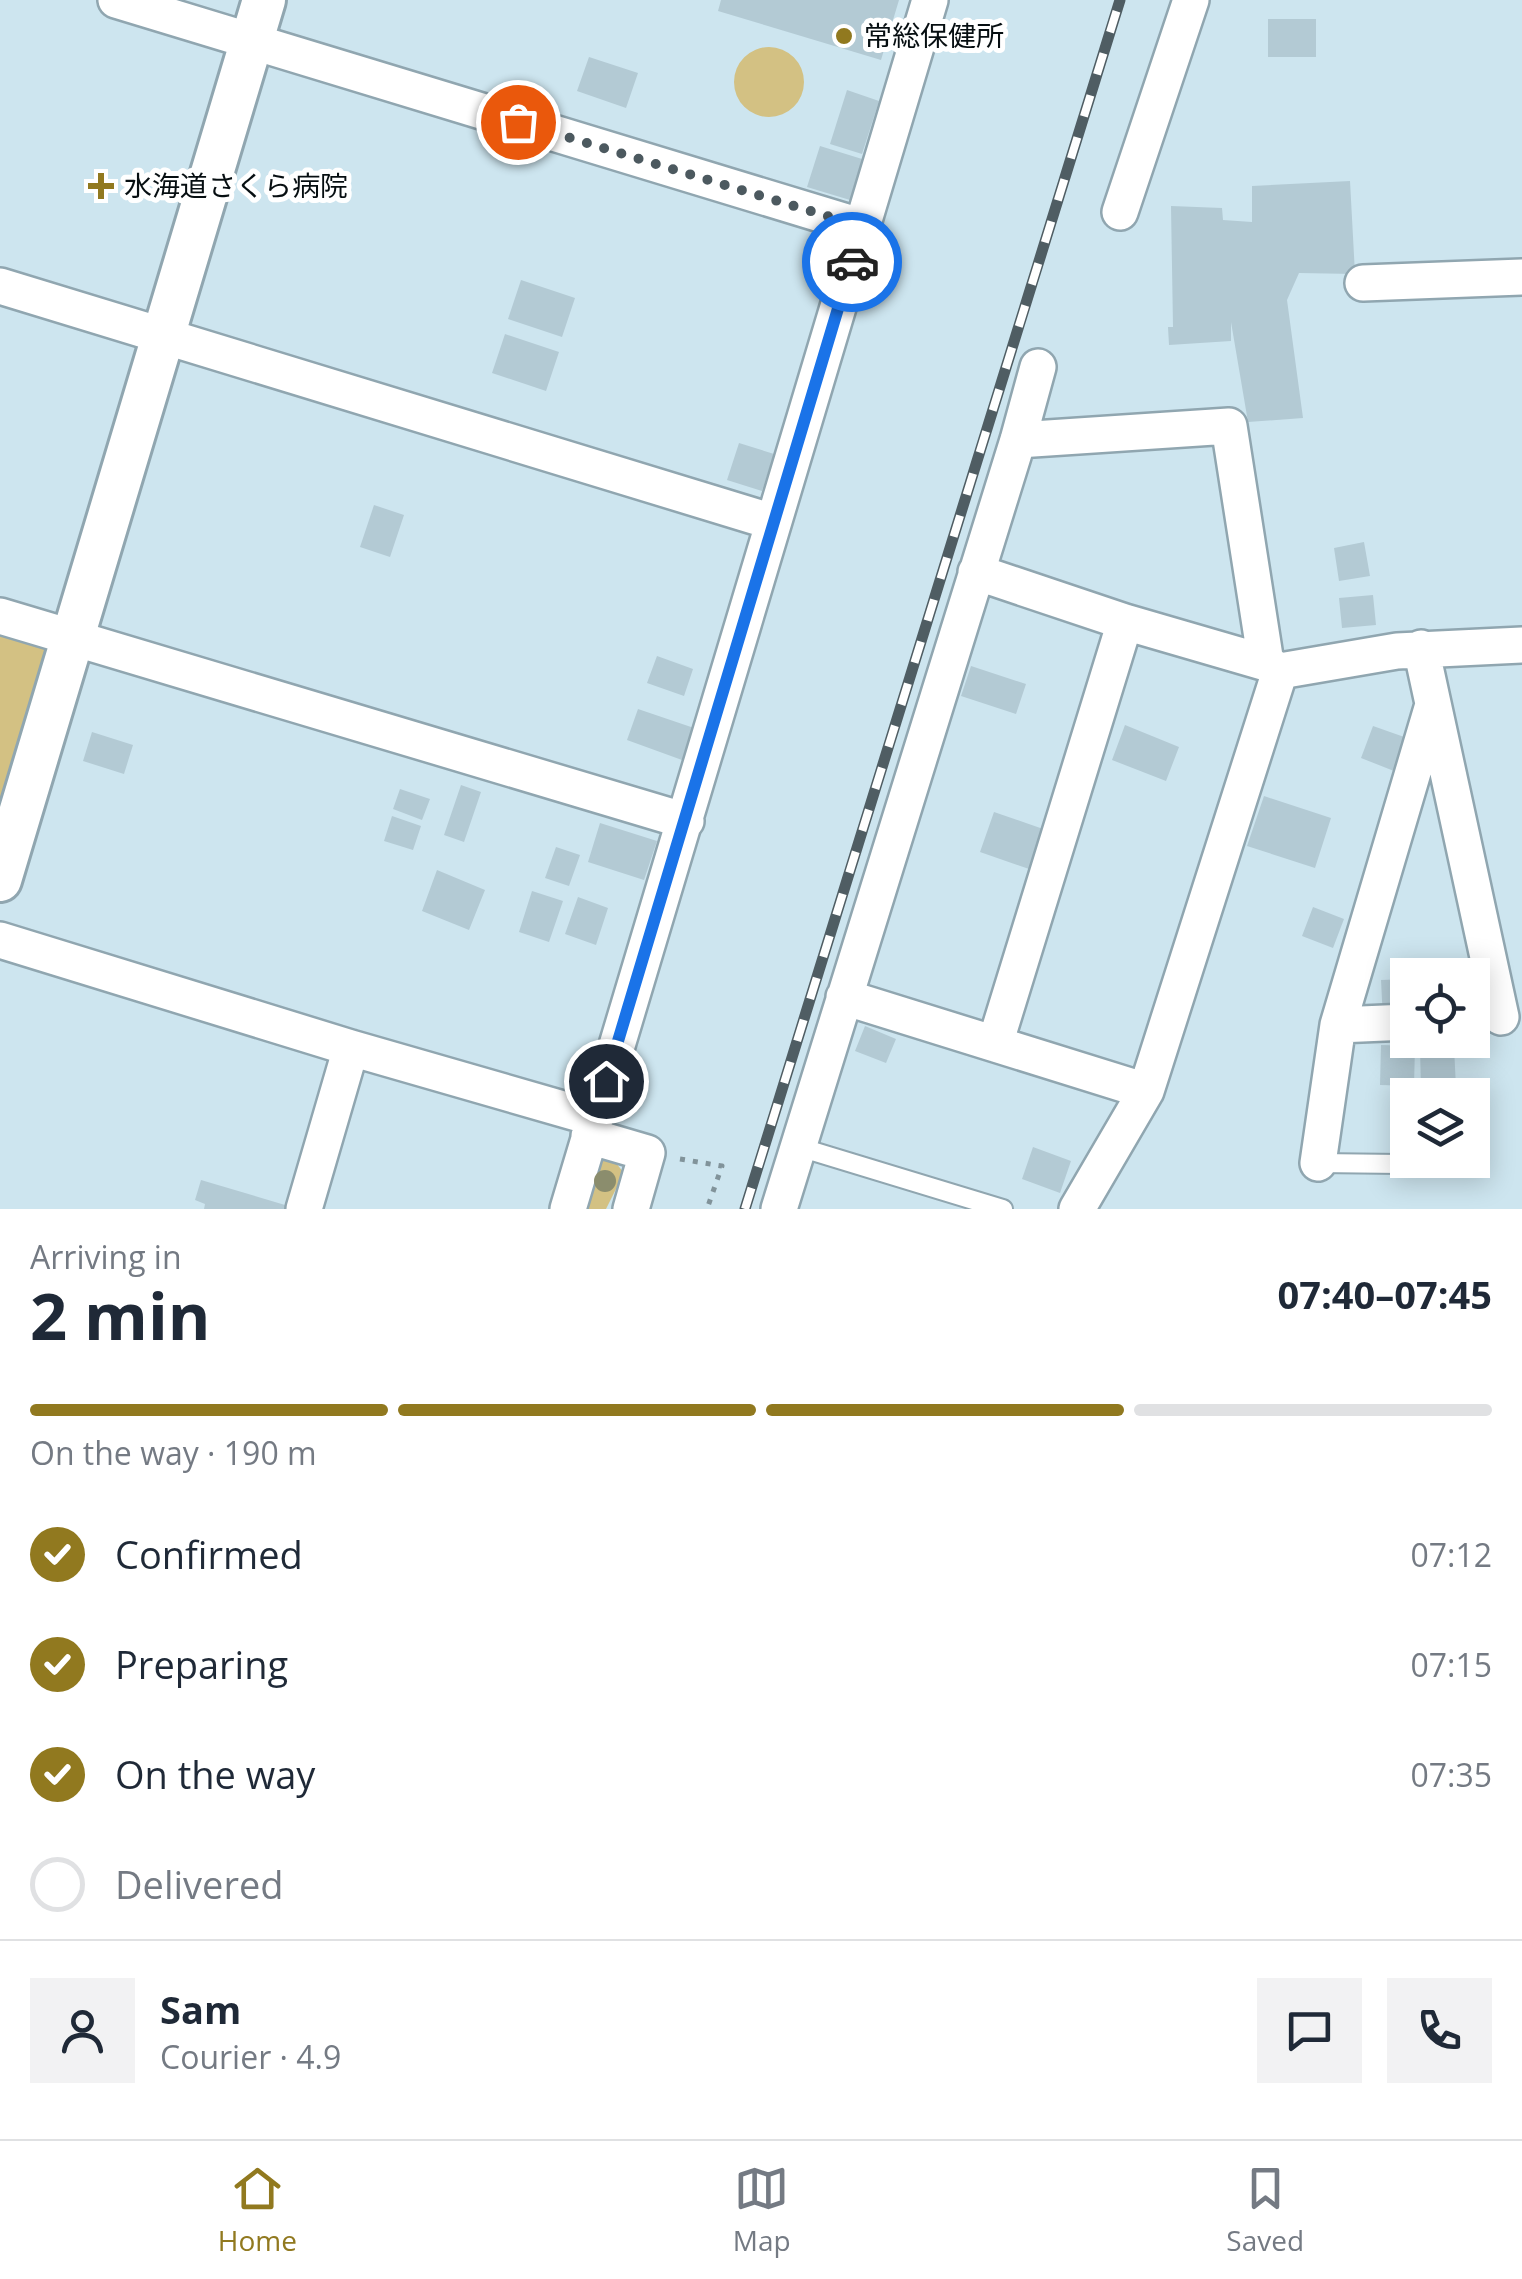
<!DOCTYPE html>
<meta charset="utf-8">
<style>
body{margin:0;font-family:"Open Sans","Noto Sans JP",sans-serif;background:#f2f2f3;color:#1f2937;height:100vh;display:flex;flex-direction:column;font-size:38px;white-space:nowrap}
*{box-sizing:border-box;margin:0}
p{font-size:32px;color:#747a83}
.icon{flex:none;width:55px;height:55px;fill:none;stroke:currentColor;stroke-width:2;stroke-linecap:round;stroke-linejoin:round}
.map{position:relative;height:1209px;overflow:hidden}
.details{display:flex;flex-direction:column;background:#fff;flex:1}
.details>*{flex:none}
.tools{position:absolute;left:1390px;top:958px;display:grid;gap:20px}
.tools a{display:grid;place-items:center;width:100px;height:100px;border-radius:0px;background:#fff;box-shadow:0 5px 25px #0003;font-size:50px}
.pin{position:absolute;display:grid;place-items:center;width:85px;height:85px;color:#fff;margin:-42px;border:5px solid #fff;border-radius:50%;box-shadow:0 2px 10px #0007}
.courier{position:absolute;display:grid;place-items:center;width:100px;height:100px;margin:-50px;border:8px solid #1a73e8;border-radius:50%;background:#fff;color:#222;box-shadow:0 2px 12px #0007}
.head em{font-style:normal;font-weight:700}
.head div{display:flex;flex-direction:column-reverse}
.head{display:flex;align-items:center;justify-content:space-between;height:170px;padding:0 30px}
h1{font-size:65px;font-weight:700;line-height:75px}
.bar{display:grid;grid-template-columns:repeat(4,1fr);gap:15px 10px;align-content:center;height:120px;padding:0 30px}
.bar i{height:12px;border-radius:8px;background:#e0e1e3}
.bar .on{background:#91791f}
.bar p{grid-column:span 4}
.line{display:flex;align-items:center;gap:25px;padding:0 30px;border-top:2px solid #e0e1e3}
.line div{flex:1}
.round{display:grid;place-items:center;flex:none;width:105px;height:105px;border-radius:0px;background:#f2f2f3}
ol{padding:0 30px;list-style:none}
li{display:flex;align-items:center;gap:30px;height:110px}
li p{margin-inline-start:auto}
li .icon{padding:10px;border-radius:50%;background:#91791f;color:#fff;stroke-width:4}
li:last-child{color:#747a83}
li i{width:55px;height:55px;border:5px solid #e0e1e3;border-radius:50%}
.menu{display:flex;justify-content:space-around;align-items:center;height:140px;border-top:2px solid #e0e1e3;background:#fff;font-size:28px;color:#747a83}
.menu a{display:grid;justify-items:center;gap:5px}
.menu .on{color:#91791f}
.map>svg:first-child{display:block}
</style>
<div class="map">
<svg width="1522" height="1209" viewBox="0 0 1522 1209">
<rect width="100%" height="100%" fill="#cde5ef"/>
<path fill="#d3c183" d="M734 82a35 35 0 1 1 70 0a35 35 0 1 1-70 0Z
M 0,630 L 54,647 L 0,835 Z
M 604,1158 L 612,1158 L 624,1173 L 606,1209 L 581,1209 L 595,1162 Z"/>
<path fill="#b3cad4" d="M 721,0 L 899,0 L 881,60 L 718,11 Z
M 1268,19 L 1316,19 L 1316,57 L 1268,57 Z
M 589,57 L 638,73 L 626,108 L 577,91 Z
M 847,90 L 879,101 L 862,154 L 830,144 Z
M 820,146 L 862,159 L 850,200 L 807,187 Z
M 1350,181 L 1355,274 L 1299,273 L 1287,300 L 1303,418 L 1248,422 L 1231,322 L 1231,341 L 1169,345 L 1168,327 L 1173,327 L 1171,206 L 1222,208 L 1223,220 L 1252,222 L 1252,186 Z
M 521,280 L 575,298 L 562,337 L 508,319 Z
M 505,334 L 559,352 L 546,391 L 492,373 Z
M 739,443 L 774,454 L 762,491 L 727,480 Z
M 374,505 L 404,515 L 390,557 L 360,547 Z
M 1364,542 L 1370,576 L 1339,581 L 1334,548 Z
M 1373,595 L 1376,625 L 1342,628 L 1339,598 Z
M 657,656 L 693,669 L 684,696 L 647,683 Z
M 971,666 L 1026,684 L 1016,714 L 961,696 Z
M 638,709 L 694,728 L 682,760 L 627,740 Z
M 1125,725 L 1179,747 L 1166,781 L 1112,760 Z
M 1373,726 L 1407,738 L 1394,771 L 1361,758 Z
M 92,732 L 133,745 L 124,774 L 83,761 Z
M 461,785 L 481,792 L 464,842 L 444,835 Z
M 400,789 L 430,799 L 422,820 L 393,809 Z
M 1264,796 L 1331,818 L 1315,868 L 1247,846 Z
M 994,812 L 1046,830 L 1032,870 L 980,852 Z
M 392,816 L 421,826 L 413,850 L 384,841 Z
M 600,823 L 657,841 L 644,880 L 588,862 Z
M 556,847 L 580,855 L 569,886 L 545,878 Z
M 437,870 L 485,890 L 469,930 L 422,911 Z
M 532,891 L 563,901 L 549,942 L 519,932 Z
M 578,897 L 608,908 L 596,945 L 565,934 Z
M 1313,907 L 1344,919 L 1333,948 L 1302,936 Z
M 1408,979 L 1408,1019 L 1383,1020 L 1381,980 Z
M 865,1026 L 896,1039 L 886,1063 L 855,1051 Z
M 1381,1045 L 1415,1046 L 1414,1086 L 1380,1085 Z
M 1454,1047 L 1456,1087 L 1421,1088 L 1420,1048 Z
M 1033,1147 L 1071,1161 L 1060,1193 L 1022,1179 Z
M 201,1180 L 285,1205 L 284,1209 L 204,1209 L 205,1204 L 195,1200 Z"/>
<g fill="none" stroke-linecap="round" stroke-linejoin="round">
<defs>
<path id="service" d="M 799,1147 L 1003,1209
M 1318,1163 L 1401,1164"/>
<path id="minor" d="M 116,0 L 863,227
M 1120,212 L 1191,0
M 1363,283 L 1522,277
M 0,286 L 773,522
M 1018,440 L 1229,426 L 1266,663
M 976,572 L 1125,622 L 1266,663 L 1280,671 L 1397,651 L 1522,645
M 0,616 L 686,821
M 1421,648 L 1501,1017
M 0,940 L 351,1048 L 594,1118
M 844,997 L 1146,1091
M 1338,1025 L 1408,1022
M 995,1044 L 1125,622
M 589,1136 L 647,1153 L 631,1209
M 1318,1163 L 1338,1025 L 1432,708
M 304,1209 L 351,1048
M 568,1209 L 930,0
M 779,1209 L 1018,440 L 1038,367
M 1077,1209 L 1146,1091 L 1280,671"/>
<path id="tertiary" d="M 0,880 L 264,0"/>
</defs>
<use href="#service" stroke="#90a6b0" stroke-width="22"/>
<use href="#minor" stroke="#90a6b0" stroke-width="40"/>
<use href="#tertiary" stroke="#90a6b0" stroke-width="48"/>
<path stroke="#81939a" stroke-width="5" stroke-dasharray="5 8" stroke-linecap="butt" d="M 680,1159 L 722,1166 L 707,1209"/>
<use href="#service" stroke="#fff" stroke-width="18"/>
<use href="#minor" stroke="#fff" stroke-width="35"/>
<use href="#tertiary" stroke="#fff" stroke-width="42"/>
<defs>
<path id="rail" d="M 745,1209 L 1120,0"/>
</defs>
<use href="#rail" stroke="#4f5d63" stroke-width="11"/>
<use href="#rail" stroke="#fff" stroke-width="8" stroke-dasharray="22" stroke-linecap="butt"/>
</g>
<circle fill="#8b8d6d" cx="605" cy="1181" r="11"/>
<g fill="none" stroke-linecap="round" stroke-linejoin="round">
<path stroke="#4c595f" stroke-width="10" stroke-dasharray="0 18" d="M 518,122 L 863,227 L 852,262"/>
<path stroke="#1a73e8" stroke-width="12" d="M 606,1081 L 852,262"/>
</g>
<g fill="#91791f" stroke="#fff" stroke-width="4">
<circle cx="844" cy="36" r="10"/>
<path d="M96 171h10v10h10v10h-10v10h-10v-10h-10v-10h10z"/>
</g>
<g text-anchor="middle" stroke-width="10" stroke-linejoin="round" paint-order="stroke">
<g font-size="28" fill="#060e11" stroke="#fff" text-anchor="start">
<text x="864" y="46">常総保健所</text>
<text x="124" y="196">水海道さくら病院</text>
</g>
</g>
</svg>
<div class="tools">
<a><svg class="icon" aria-label="locate" viewBox="0 0 24 24"><circle cx="12" cy="12" r="6"/><path d="M12 2v4M12 18v4M2 12h4M18 12h4"/></svg></a>
<a><svg class="icon" aria-label="layers" viewBox="0 0 24 24"><path d="M12 4l9 5-9 5-9-5zM3 14l9 5 9-5"/></svg></a>
</div>
<div class="pin" style="left:518px;top:122px;background:#ea580c"><svg class="icon" aria-label="bag" viewBox="0 0 24 24"><path d="M5 8h14l-1 12H6zM9 8a3 3 0 0 1 6 0"/></svg></div>
<div class="pin" style="left:606px;top:1081px;background:#1f2937"><svg class="icon" aria-label="home" viewBox="0 0 24 24"><path d="M3 11l9-7 9 7M6 9v11h12V9"/></svg></div>
<div class="courier" style="left:852px;top:262px"><svg class="icon" aria-label="car" viewBox="0 0 24 24"><path d="M5 17H2v-5l4-1 3-4h7l3 4 3 1v5h-3M9 17h6M6 11h13"/><circle cx="7" cy="17" r="2"/><circle cx="17" cy="17" r="2"/></svg></div>
</div>
<section class="details">
<div class="head"><div><h1>2 min</h1><p>Arriving in</p></div><em>07:40–07:45</em></div>
<div class="bar"><i class="on"></i><i class="on"></i><i class="on"></i><i></i><p>On the way · 190 m</p></div>
<ol>
<li><svg class="icon" aria-label="check" viewBox="0 0 24 24"><path d="M5 12l5 5 9-10"/></svg>Confirmed<p>07:12</p></li>
<li><svg class="icon" aria-label="check" viewBox="0 0 24 24"><path d="M5 12l5 5 9-10"/></svg>Preparing<p>07:15</p></li>
<li><svg class="icon" aria-label="check" viewBox="0 0 24 24"><path d="M5 12l5 5 9-10"/></svg>On the way<p>07:35</p></li>
<li><i></i>Delivered</li>
</ol>
<div class="line" style="height:180px"><a class="round"><svg class="icon" aria-label="person" viewBox="0 0 24 24"><circle cx="12" cy="8" r="4"/><path d="M4 21q1-7 8-7t8 7"/></svg></a><div><b>Sam</b><p>Courier · 4.9</p></div><a class="round"><svg class="icon" aria-label="chat" viewBox="0 0 24 24"><path d="M4 5h16v11H9l-5 4z"/></svg></a><a class="round"><svg class="icon" aria-label="phone" viewBox="0 0 24 24"><path d="M5 4h4l2 5-3 2q2 4 5 5l2-3 5 2v4C11 20 4 13 5 4z"/></svg></a></div>
</section>
<nav class="menu">
<a class="on"><svg class="icon" aria-label="home" viewBox="0 0 24 24"><path d="M3 11l9-7 9 7M6 9v11h12V9"/></svg>Home</a>
<a><svg class="icon" aria-label="map" viewBox="0 0 24 24"><path d="M3 6l6-2 6 2 6-2v14l-6 2-6-2-6 2zM9 4v14M15 6v14"/></svg>Map</a>
<a><svg class="icon" aria-label="saved" viewBox="0 0 24 24"><path d="M7 4h10v16l-5-4-5 4z"/></svg>Saved</a>
</nav>
